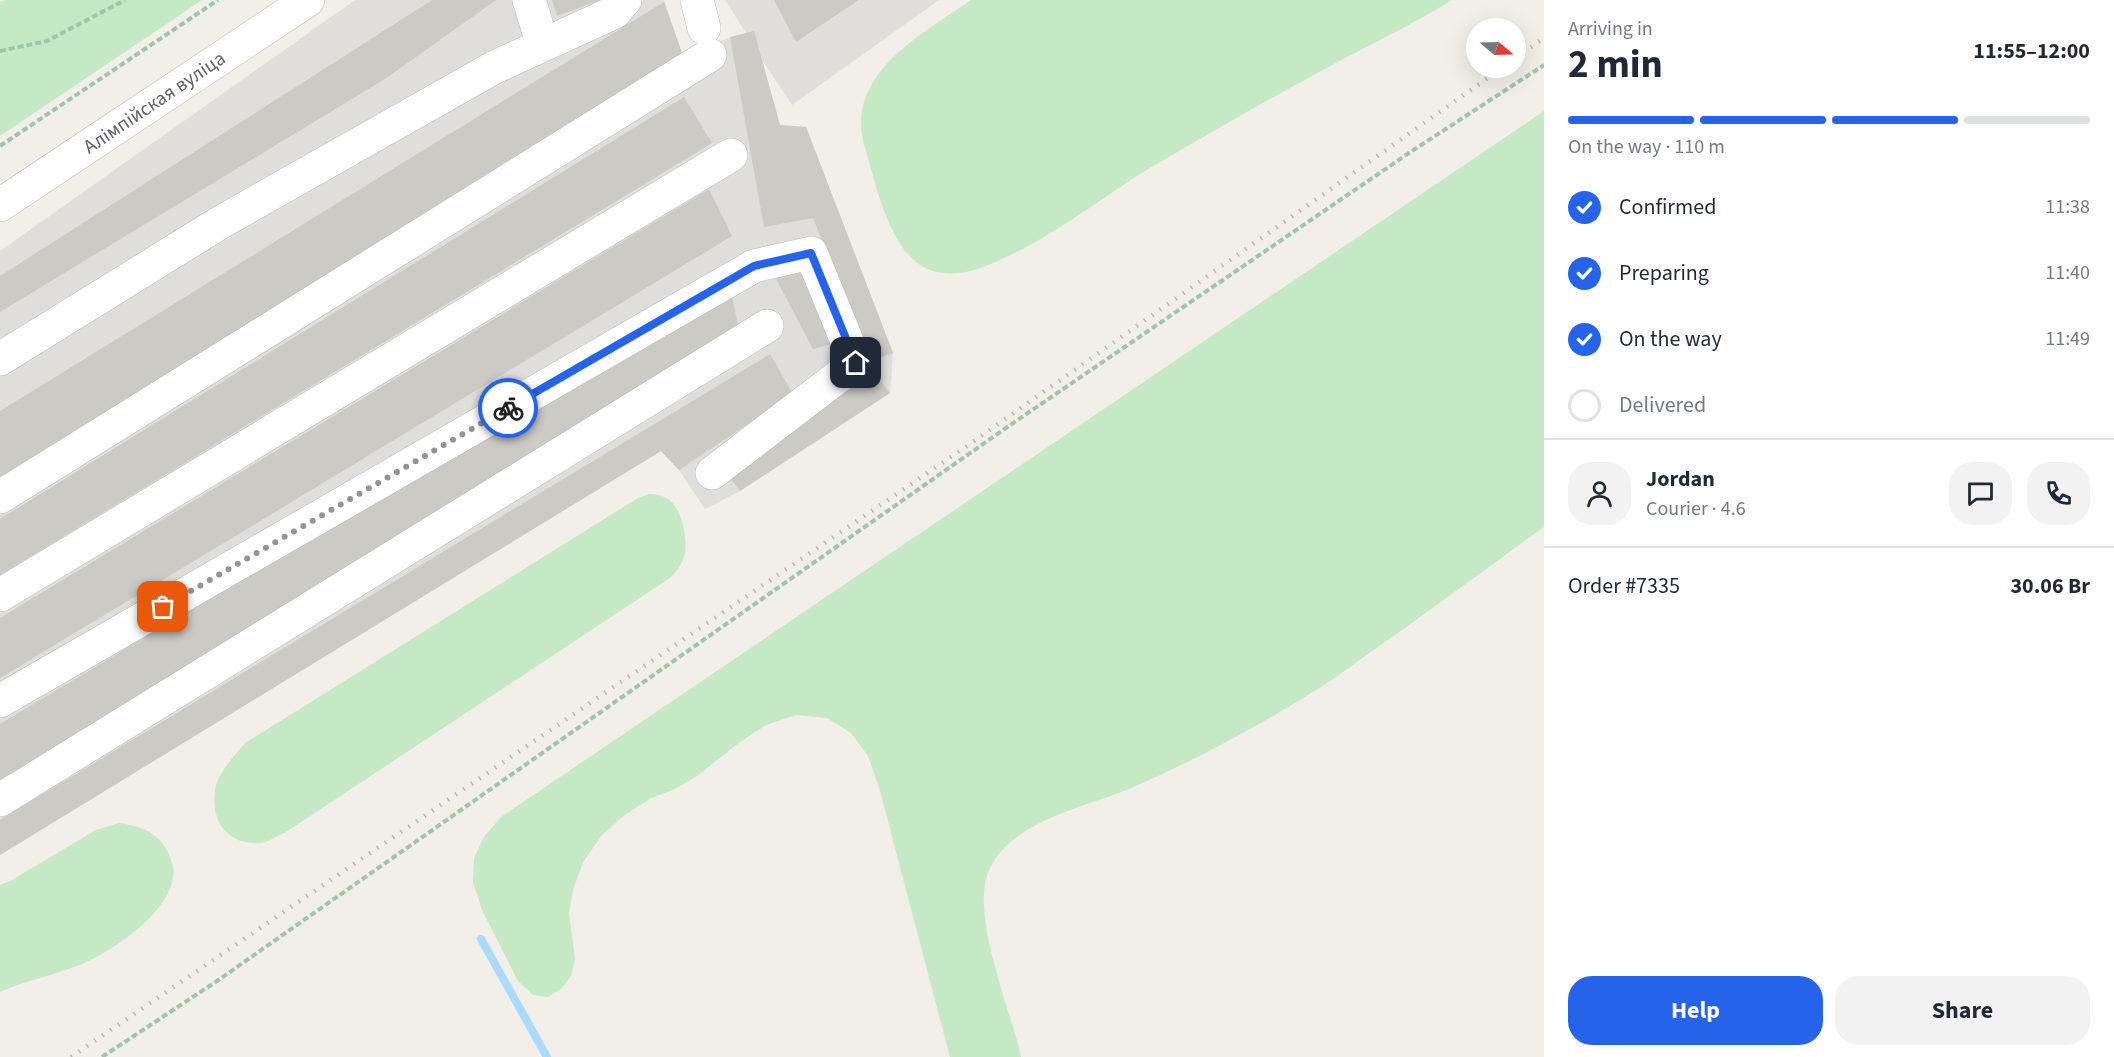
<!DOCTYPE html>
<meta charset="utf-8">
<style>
body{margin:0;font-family:"Source Sans 3",sans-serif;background:#f2f2f3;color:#1f2937;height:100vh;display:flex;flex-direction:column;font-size:22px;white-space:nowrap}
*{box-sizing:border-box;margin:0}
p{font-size:20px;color:#747a83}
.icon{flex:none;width:33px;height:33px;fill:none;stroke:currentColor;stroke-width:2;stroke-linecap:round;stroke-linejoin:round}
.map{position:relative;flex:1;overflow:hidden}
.drawer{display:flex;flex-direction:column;background:#fff;width:570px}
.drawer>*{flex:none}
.needle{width:39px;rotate:109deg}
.controls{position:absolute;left:1466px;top:18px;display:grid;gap:12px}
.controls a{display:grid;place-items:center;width:60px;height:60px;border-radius:50%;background:#fff;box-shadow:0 6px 24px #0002;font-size:30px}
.pin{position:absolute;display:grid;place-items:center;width:51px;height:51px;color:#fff;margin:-26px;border-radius:12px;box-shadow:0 3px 9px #0006}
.courier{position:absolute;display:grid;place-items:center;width:60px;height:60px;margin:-30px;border:4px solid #2563eb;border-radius:50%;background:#fff;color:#222;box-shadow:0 2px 8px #0007}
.headline em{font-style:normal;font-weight:700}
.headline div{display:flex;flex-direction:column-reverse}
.headline{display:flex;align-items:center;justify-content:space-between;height:102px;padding:0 24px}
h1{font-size:39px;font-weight:700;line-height:45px}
.bar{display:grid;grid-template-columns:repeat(4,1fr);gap:9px 6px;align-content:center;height:72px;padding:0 24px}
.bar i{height:8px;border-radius:4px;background:#e0e1e3}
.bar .selected{background:#2563eb}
.bar p{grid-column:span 4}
.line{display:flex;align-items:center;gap:15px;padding:0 24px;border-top:2px solid #e0e1e3}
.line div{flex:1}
.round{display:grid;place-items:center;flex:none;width:63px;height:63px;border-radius:24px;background:#f2f2f3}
ol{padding:0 24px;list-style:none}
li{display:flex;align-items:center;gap:18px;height:66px}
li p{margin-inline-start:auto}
li .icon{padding:6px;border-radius:50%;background:#2563eb;color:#fff;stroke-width:4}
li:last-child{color:#747a83}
li i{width:33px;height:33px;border:3px solid #e0e1e3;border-radius:50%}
.primary-button{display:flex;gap:12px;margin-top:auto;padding:12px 24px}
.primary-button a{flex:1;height:69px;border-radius:24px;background:#2563eb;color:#fff;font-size:24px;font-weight:700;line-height:69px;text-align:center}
.primary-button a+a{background:#f2f2f3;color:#1f2937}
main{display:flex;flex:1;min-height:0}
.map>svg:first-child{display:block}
</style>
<main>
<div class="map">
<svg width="1544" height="1057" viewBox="0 0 1544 1057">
<rect width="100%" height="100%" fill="#f1efe8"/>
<path fill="#e0deda" d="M 355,0 L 664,0 L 682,53 L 746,33 L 725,0 L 939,0 L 792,105 L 762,60 L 780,125 L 806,127 L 893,353 L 890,393 L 740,491 L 705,509 L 679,470 L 661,451 L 0,855 L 0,251 Z"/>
<path fill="#c5e8c5" d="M 6,0 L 202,0 L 0,136 L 0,2 Z
M 971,0 L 1452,0 C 1407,28 1358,50 1312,76 C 1261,103 1211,133 1160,162 C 1108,192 1060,233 1004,258 C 983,268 961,277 937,272 C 891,263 877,186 865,148 C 843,75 921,35 971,0 Z
M 1544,111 L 1544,527 C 1485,569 1427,613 1368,654 C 1348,668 1329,683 1308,695 C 1253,729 1195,760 1136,786 C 1089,807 1015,818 990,868 C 968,911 1011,1010 1021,1057 L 950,1057 L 879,787 L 868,756 L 851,733 L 827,718 L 796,715 L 766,725 L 740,742 L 697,776 L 673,790 L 651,798 L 626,814 L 602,835 L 583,862 L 573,890 L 569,913 L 575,959 L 571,976 L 561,989 L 548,997 L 533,995 L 518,981 L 482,910 L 473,882 L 474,858 L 484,837 L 501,817 Z
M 649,494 C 655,494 662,495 668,499 C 682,509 687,536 685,553 C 683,563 677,571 670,578 L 286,832 C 279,835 269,842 261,843 C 228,846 210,821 215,790 C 218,772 234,757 245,743 L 638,498 Z
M 119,823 C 145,827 162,834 171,860 C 187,902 115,950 82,964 C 55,975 27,980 0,992 L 0,885 L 10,881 L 96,830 Z"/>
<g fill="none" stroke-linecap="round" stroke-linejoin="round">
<path stroke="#aadaff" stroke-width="8" d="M 481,939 L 547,1057"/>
</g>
<path fill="#cccac5" d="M 432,0 L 496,0 L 385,79 L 0,312 L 0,276 Z
M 552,0 L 600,0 L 557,16 Z
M 774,0 L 859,0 L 796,42 Z
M 664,2 L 682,53 L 0,481 L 0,411 Z
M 754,31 L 780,125 L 806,127 L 893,353 L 870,361 L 813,218 L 764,227 L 730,37 Z
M 684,97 L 712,143 L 0,575 L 0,519 Z
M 709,189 L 732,236 L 0,678 L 0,618 Z
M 807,270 L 838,342 L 813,349 L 775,277 Z
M 730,287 L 740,334 L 0,782 L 0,724 Z
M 770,354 L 793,394 L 679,470 L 661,451 L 0,855 L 0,820 Z
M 874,372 L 890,393 L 740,491 L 729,477 Z"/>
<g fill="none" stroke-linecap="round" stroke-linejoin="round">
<defs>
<path id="minor" d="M 529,0 L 543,45
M 697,0 L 704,28
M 0,205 L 308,0
M 0,359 L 221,222 L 493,68 L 615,12 L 625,0
M 0,497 L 710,55
M 0,595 L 731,155
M 0,701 L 754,266 L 811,253 L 856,363 L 712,473
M 0,800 L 767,326"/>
</defs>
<use href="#minor" stroke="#b5b8bc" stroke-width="34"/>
<path stroke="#9cc7a9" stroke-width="4" stroke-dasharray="6 3" stroke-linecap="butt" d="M 0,51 L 47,41 L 125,0
M 0,146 L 218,0
M 102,1057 L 217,981 L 1003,430 L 1409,153 L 1544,65"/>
<use href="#minor" stroke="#fff" stroke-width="33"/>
<path stroke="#b6b7b8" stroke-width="4.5" stroke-dasharray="1.5 8" stroke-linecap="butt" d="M 1515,58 L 1544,38
M 71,1057 L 967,446 L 1502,68"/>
</g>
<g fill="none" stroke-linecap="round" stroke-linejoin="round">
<path stroke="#929495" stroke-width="6" stroke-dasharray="0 10.8" d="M 163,607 L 508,408"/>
<path stroke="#2563eb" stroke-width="8" d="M 508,408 L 754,266 L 811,253 L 856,363"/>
</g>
<g text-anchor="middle" stroke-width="5" stroke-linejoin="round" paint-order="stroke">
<g font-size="20" fill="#5f6368" stroke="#fff">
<text transform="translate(154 102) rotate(-34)" y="7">Алімпійская вуліца</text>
</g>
</g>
</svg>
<div class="controls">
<a><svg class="needle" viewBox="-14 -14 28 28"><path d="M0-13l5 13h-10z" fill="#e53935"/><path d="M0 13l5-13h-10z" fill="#747a83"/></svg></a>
</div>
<div class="pin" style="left:163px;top:607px;background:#ea580c"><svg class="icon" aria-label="bag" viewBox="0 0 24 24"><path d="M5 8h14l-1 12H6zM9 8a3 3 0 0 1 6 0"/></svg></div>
<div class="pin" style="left:856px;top:363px;background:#1f2937"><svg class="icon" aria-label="home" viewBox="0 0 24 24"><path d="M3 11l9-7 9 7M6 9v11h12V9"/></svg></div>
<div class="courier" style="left:508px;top:408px"><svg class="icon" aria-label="bike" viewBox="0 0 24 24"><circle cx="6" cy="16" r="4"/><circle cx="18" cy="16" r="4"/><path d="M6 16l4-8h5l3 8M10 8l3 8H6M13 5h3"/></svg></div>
</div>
<section class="drawer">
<div class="headline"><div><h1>2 min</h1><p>Arriving in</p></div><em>11:55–12:00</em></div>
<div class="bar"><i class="selected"></i><i class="selected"></i><i class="selected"></i><i></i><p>On the way · 110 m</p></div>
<ol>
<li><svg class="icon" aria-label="check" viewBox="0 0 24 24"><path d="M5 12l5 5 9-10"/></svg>Confirmed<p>11:38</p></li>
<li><svg class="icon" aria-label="check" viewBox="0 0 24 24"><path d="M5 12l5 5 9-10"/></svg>Preparing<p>11:40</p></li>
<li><svg class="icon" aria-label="check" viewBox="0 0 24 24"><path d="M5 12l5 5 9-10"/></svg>On the way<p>11:49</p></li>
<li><i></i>Delivered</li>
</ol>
<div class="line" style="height:108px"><a class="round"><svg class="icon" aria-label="person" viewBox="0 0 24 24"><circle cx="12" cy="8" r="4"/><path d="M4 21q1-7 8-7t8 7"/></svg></a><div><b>Jordan</b><p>Courier · 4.6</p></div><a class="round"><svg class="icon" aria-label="chat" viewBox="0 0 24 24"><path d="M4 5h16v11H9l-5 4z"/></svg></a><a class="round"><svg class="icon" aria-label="phone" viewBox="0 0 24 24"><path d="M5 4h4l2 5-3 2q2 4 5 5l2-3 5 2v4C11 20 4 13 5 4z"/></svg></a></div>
<div class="line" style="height:78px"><div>Order #7335</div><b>30.06 Br</b></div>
<div class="primary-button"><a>Help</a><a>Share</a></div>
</section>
</main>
